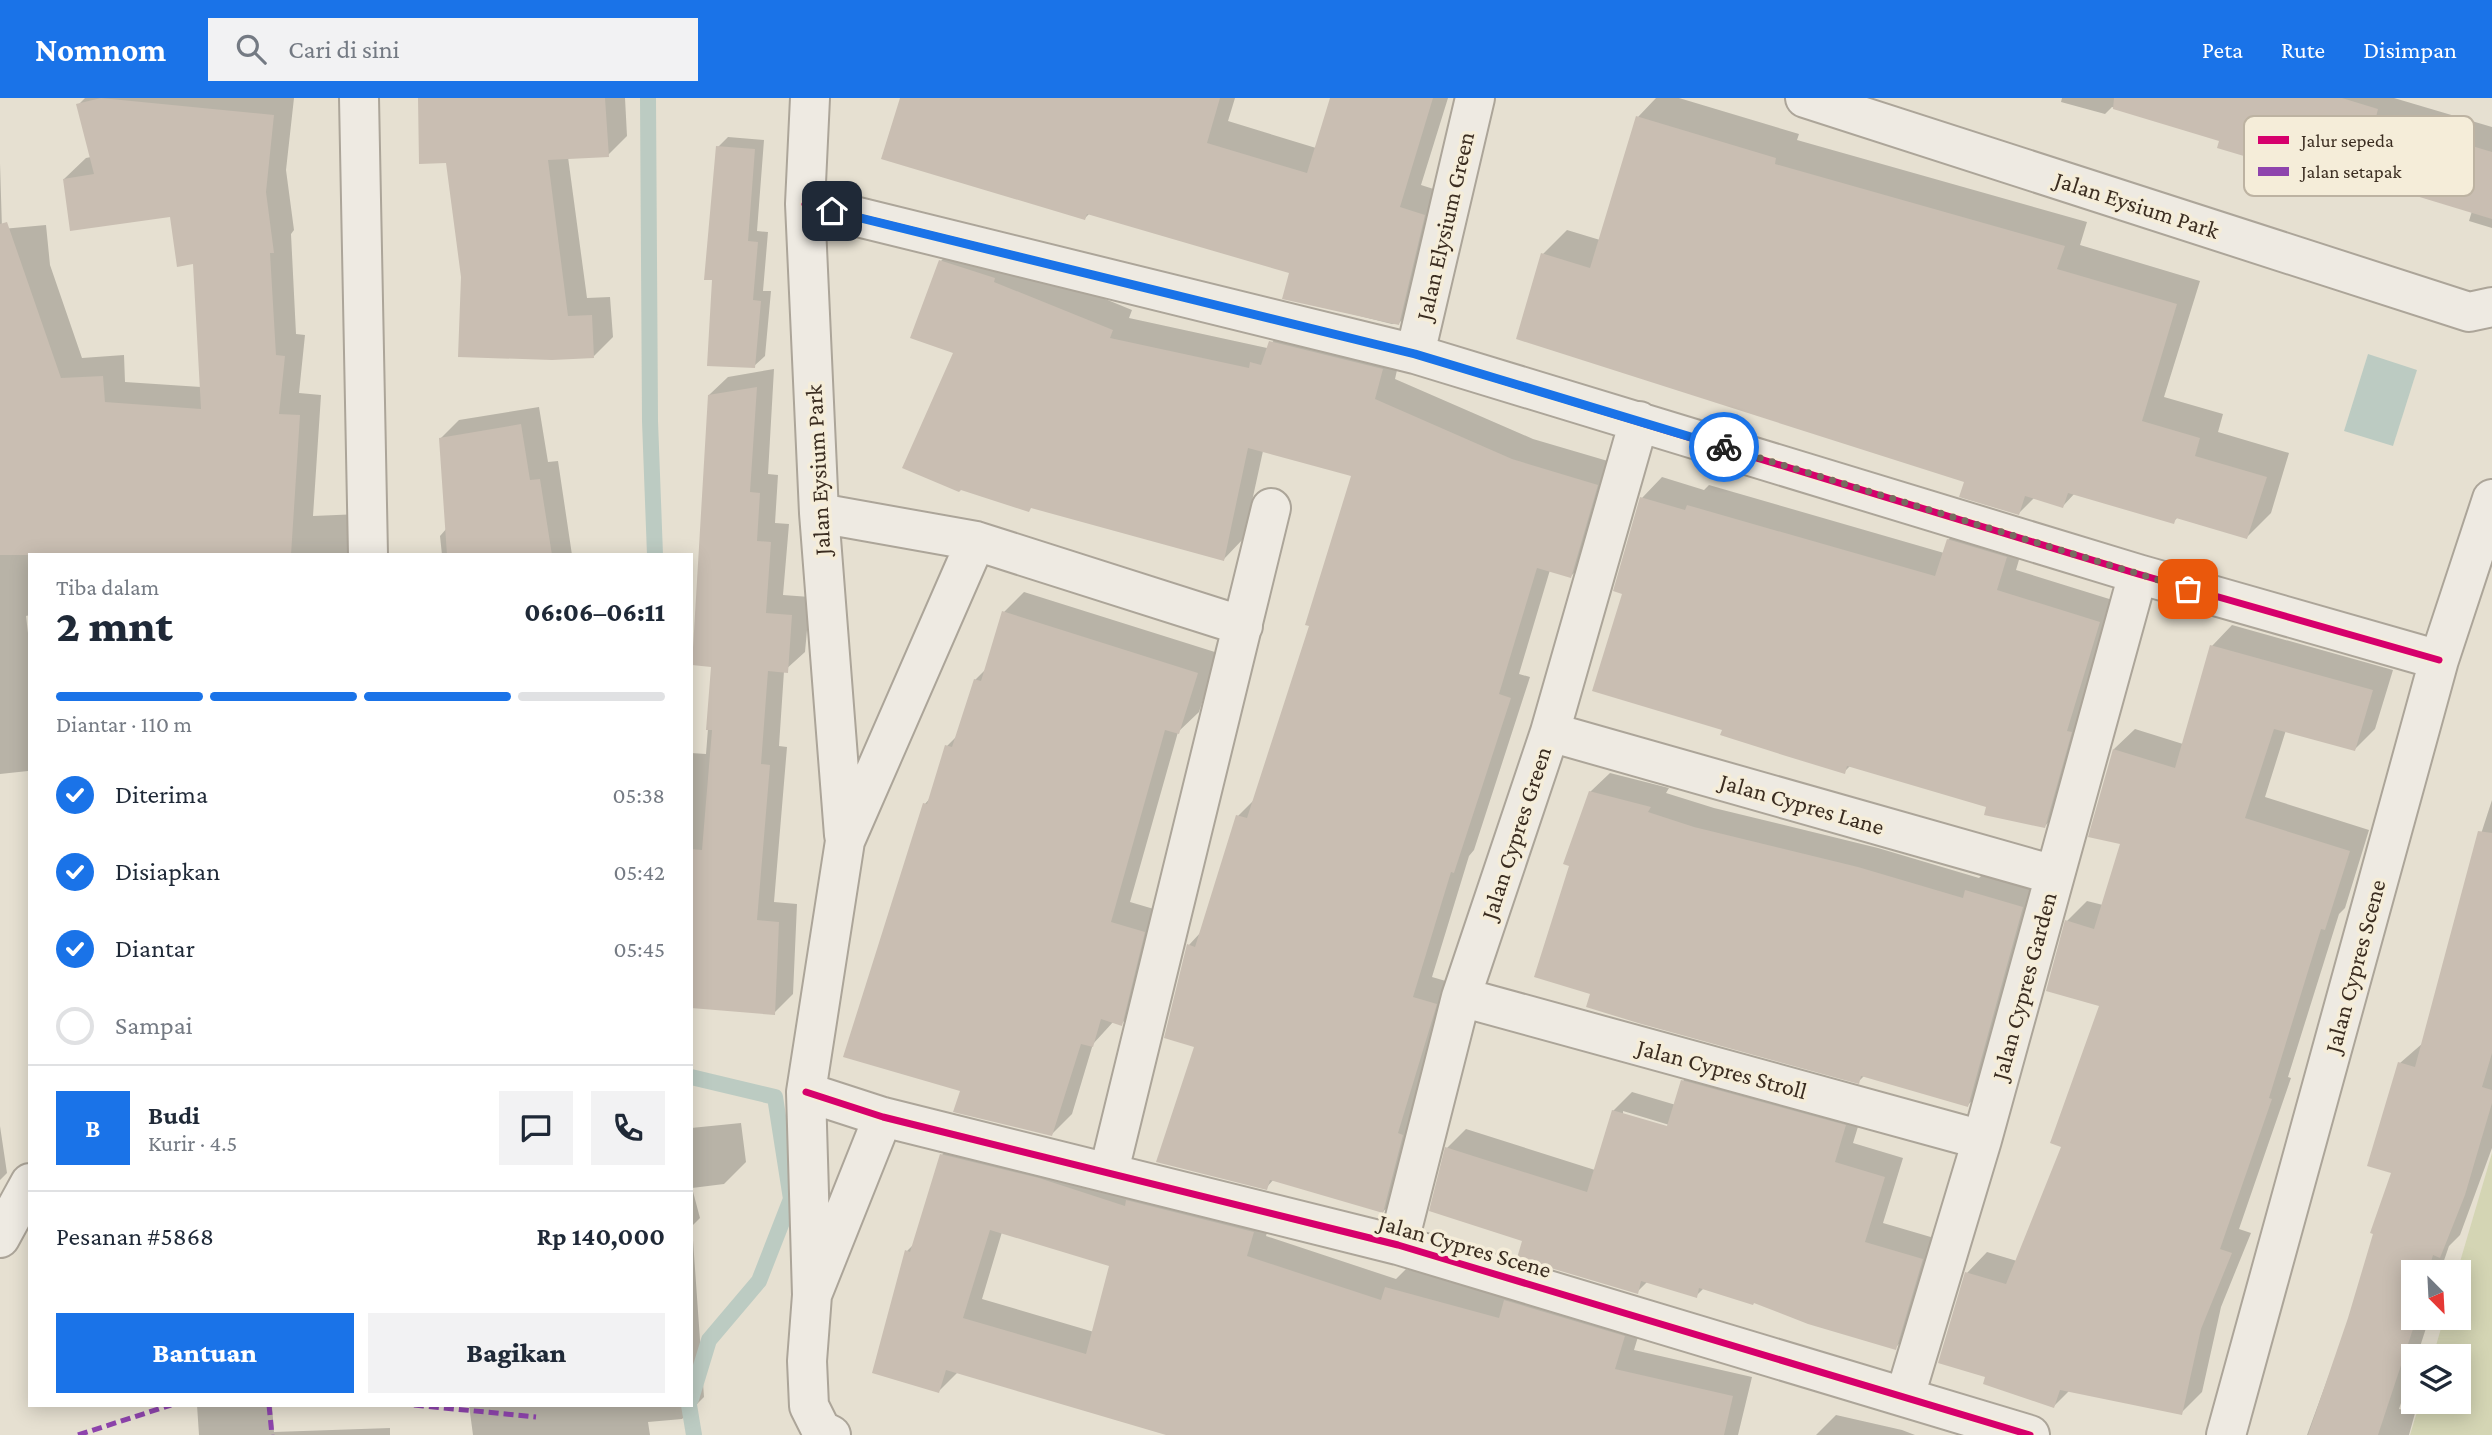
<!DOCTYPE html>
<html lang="id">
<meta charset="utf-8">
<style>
body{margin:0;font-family:"Crimson Pro",serif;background:#f2f2f3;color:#1f2937;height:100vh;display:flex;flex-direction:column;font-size:26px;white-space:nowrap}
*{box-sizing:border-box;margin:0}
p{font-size:23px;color:#747a83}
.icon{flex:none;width:38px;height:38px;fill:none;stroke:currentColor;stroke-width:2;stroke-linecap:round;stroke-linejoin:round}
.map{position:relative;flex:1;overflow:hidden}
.side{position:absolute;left:28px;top:455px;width:665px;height:854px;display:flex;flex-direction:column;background:#fff;border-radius:0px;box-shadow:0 4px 18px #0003}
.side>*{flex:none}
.needle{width:46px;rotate:156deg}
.buttons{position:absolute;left:2401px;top:1162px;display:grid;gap:14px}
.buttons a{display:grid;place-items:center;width:70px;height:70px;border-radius:0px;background:#fff;box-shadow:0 4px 18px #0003;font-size:35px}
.pin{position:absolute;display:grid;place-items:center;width:60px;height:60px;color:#fff;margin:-30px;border-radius:14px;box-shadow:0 4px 10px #0006}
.courier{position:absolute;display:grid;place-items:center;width:70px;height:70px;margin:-35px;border:5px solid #1a73e8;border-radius:50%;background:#fff;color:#222;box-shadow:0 2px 9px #0007}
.summary em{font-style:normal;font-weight:800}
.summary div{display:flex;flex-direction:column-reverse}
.summary{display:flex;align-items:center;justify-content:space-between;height:119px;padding:0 28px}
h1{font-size:46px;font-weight:800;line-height:52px}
.bar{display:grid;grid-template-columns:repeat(4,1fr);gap:10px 7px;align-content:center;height:84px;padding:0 28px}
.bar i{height:9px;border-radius:5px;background:#e0e1e3}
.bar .current{background:#1a73e8}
.bar p{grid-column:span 4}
.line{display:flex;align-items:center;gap:18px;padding:0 28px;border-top:2px solid #e0e1e3}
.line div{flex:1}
.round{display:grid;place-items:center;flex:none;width:74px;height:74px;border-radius:0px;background:#f2f2f3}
ol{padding:0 28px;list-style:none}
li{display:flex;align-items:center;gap:21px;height:77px}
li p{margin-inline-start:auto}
li .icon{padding:7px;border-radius:50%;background:#1a73e8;color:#fff;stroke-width:4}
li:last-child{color:#747a83}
li i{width:38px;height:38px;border:4px solid #e0e1e3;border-radius:50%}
.cta{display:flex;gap:14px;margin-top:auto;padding:14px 28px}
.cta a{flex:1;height:80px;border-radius:0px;background:#1a73e8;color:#fff;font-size:28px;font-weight:800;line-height:80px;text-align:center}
.cta a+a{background:#f2f2f3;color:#1f2937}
header{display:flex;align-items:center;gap:42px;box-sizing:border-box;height:98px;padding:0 35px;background:#1a73e8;color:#fff}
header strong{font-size:33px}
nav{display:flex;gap:38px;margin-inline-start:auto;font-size:24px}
.search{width:490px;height:63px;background:#f2f2f3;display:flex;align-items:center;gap:18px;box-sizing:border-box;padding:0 24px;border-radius:0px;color:#747a83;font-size:26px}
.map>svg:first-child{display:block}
</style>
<header>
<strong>Nomnom</strong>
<div class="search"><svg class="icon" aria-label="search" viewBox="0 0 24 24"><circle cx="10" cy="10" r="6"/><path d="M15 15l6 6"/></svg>Cari di sini</div>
<nav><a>Peta</a><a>Rute</a><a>Disimpan</a></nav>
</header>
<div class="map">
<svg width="2492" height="1337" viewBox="0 0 2492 1337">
<rect width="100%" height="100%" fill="#e6e0d1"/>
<path fill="#d4d5b4" d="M 2492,1055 L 2492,1337 L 2410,1337 L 2420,1304 L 2459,1304 L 2459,1258 L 2433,1258 L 2444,1220 L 2459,1220 L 2457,1174 Z"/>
<path fill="#bccbc2" d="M 2368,256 L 2417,272 L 2393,348 L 2344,333 Z"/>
<path fill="#0003" fill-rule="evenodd" d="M 85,0 L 294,0 L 286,72 L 294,132 L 291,136 L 296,236 L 305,237 L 299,295 L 321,297 L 313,418 L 360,416 L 361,457 L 30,457 L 30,517 L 26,518 L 30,552 L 30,690 L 28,673 L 0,676 L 0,65 L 2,131 L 46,127 L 50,167 L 82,260 L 124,257 L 125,284 L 201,289 L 195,164 L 171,117 L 64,81 L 86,60 L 91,59 L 78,7 Z
M 420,0 L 625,0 L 627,38 L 608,57 L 568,59 L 587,200 L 610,199 L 613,239 L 594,258 L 462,179 L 448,64 Z
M 902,0 L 1235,0 L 1228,23 L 1316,50 L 1332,0 L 1448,0 L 1421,87 L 1446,95 L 1421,203 L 1399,225 L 1392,226 L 1284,199 L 1292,174 L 1090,115 L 1085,120 Z
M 1656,0 L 1679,0 L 1799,36 L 1797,42 L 2087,124 L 2080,147 L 2200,183 L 2164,299 L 2223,316 L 2218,334 L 2289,355 L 2271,415 L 2247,439 L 2178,419 L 2173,424 L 2075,395 L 2063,408 L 2035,399 L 2019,415 L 1966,383 L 1543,156 L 1567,132 L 1600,142 L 1638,19 Z
M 2062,0 L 2394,0 L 2492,29 L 2492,130 L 2469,123 L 2472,113 L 2359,79 L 2354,84 L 2268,58 L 2263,62 L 2221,42 L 2112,9 L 2105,16 L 2061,4 Z
M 728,39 L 764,42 L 757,133 L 768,134 L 763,193 L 771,193 L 765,258 L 754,268 L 718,49 Z
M 961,142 L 1132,212 L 1129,220 L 1267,250 L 1291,223 L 1402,250 L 1395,281 L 1533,341 L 1618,366 L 1591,458 L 1571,478 L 1550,472 L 1519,576 L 1530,579 L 1474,752 L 1469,758 L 1432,879 L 1456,886 L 1403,1093 L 1383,1114 L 1274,1081 L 1266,1090 L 1196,948 L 1189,847 L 1201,834 L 1238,718 L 1254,702 L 1311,527 L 1353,377 L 1263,353 L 1244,440 L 1224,461 L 961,390 L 955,254 L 913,239 L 941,163 Z
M 774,271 L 768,376 L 778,377 L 775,425 L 789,426 L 783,497 L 810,499 L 805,554 L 784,573 L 779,648 L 787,649 L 774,804 L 797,806 L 793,896 L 774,915 L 691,908 L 691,655 L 706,656 L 713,567 L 709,297 L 728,279 Z
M 539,309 L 548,364 L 558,363 L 572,457 L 442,457 L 440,438 L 447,430 L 441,340 L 459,322 Z
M 1662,379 L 1704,392 L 1709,387 L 1944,455 L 1948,442 L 1969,421 L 2026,438 L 2016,472 L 2119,504 L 2065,707 L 2045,728 L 1988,707 L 1851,667 L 1844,674 L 1724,631 L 1624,495 L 1642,400 Z
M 1024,494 L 1218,555 L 1199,614 L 1178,634 L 1130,804 L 1164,814 L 1142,906 L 1121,926 L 1114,923 L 1093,946 L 1072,1016 L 1051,1037 L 962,992 L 925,706 L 931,699 L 947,648 L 958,637 L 975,582 L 987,570 L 1004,514 Z
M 2232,527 L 2393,572 L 2375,631 L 2355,651 L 2286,632 L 2265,699 L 2369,732 L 2345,810 L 2339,816 L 2288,979 L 2291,980 L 2239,1131 L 2251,1135 L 2221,1209 L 2202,1294 L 2181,1315 L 2070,1292 L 2054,1308 L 1987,1278 L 1967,1175 L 1987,1154 L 2017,1163 L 2063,1048 L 2101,907 L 2067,823 L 2087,803 L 2103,807 L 2122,745 L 2114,651 L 2135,631 L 2183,646 L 2212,548 Z
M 1610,675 L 1669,690 L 1666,695 L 1714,710 L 1878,750 L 1979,780 L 1986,773 L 2042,790 L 1987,987 L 1968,1007 L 1865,977 L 1858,984 L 1593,895 L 1571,767 L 1590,694 Z
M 2492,702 L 2492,1050 L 2460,1137 L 2449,1148 L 2440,1174 L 2413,1174 L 2413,1220 L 2425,1220 L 2424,1225 L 2427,1227 L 2417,1258 L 2413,1258 L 2413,1269 L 2399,1311 L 2415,1315 L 2409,1337 L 2307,1337 L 2350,1220 L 2394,1074 L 2400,965 L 2423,945 L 2469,773 Z
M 1702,964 L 1864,1009 L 1853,1045 L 1903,1060 L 1883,1125 L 1941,1142 L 1914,1231 L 1895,1250 L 1754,1203 L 1704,1190 L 1696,1198 L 1648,1183 L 1637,1194 L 1524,1142 L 1447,1050 L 1466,1031 L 1595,1072 L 1613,1013 L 1632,994 L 1676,1007 L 1683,983 ZM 1623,1013 L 1676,1029 L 1675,1033 L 1623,1017 Z
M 741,1025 L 746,1064 L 724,1086 L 692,1090 L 700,1120 L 692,1128 L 704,1299 L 682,1321 L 648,1324 L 650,1337 L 473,1337 L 469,1307 L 691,1307 L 691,1030 Z
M 0,1028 L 7,1075 L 0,1082 Z
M 961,1037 L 1273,1114 L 1266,1138 L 1396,1181 L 1406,1171 L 1510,1198 L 1644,1219 L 1634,1252 L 1752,1279 L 1738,1337 L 1173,1337 L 958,1274 L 939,1293 L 907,1153 L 914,1146 L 942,1057 ZM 1002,1134 L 1111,1167 L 1094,1234 L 982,1201 Z
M 197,1307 L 272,1307 L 274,1334 L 390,1330 L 390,1337 L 199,1337 Z
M 1836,1317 L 1902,1332 L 1915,1337 L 1816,1337 Z"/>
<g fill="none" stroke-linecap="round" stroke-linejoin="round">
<path stroke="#bccbc2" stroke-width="16" d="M 648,0 L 650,323 L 655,457
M 691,979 L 775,999 L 791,1101 L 759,1183 L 709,1242 L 691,1301
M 689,1307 L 694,1337"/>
</g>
<path fill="#c9beb2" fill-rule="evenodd" d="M 101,0 L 274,17 L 266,94 L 274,155 L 270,155 L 276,257 L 285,258 L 279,316 L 300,317 L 291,457 L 0,457 L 0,126 L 7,124 L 61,280 L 103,278 L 105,304 L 201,311 L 193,166 L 177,169 L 170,119 L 70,133 L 63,81 L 94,76 L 76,6 Z
M 418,0 L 605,0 L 609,59 L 548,62 L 568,218 L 592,217 L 594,260 L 552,262 L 458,259 L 461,179 L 446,65 L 419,66 Z
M 900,0 L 1220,0 L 1207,45 L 1307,75 L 1330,0 L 1433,0 L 1400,109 L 1425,117 L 1399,227 L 1282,201 L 1289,175 L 1087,116 L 1085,122 L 881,61 Z
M 2114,0 L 2342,0 L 2378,11 L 2376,19 L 2492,54 L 2492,121 L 2357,80 L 2355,86 L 2265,59 L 2264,64 L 2217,50 L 2219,43 L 2113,11 Z
M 1636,18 L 1776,60 L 1775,66 L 2065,148 L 2057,171 L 2177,206 L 2142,323 L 2200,340 L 2195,358 L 2267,379 L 2247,441 L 2176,420 L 2174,426 L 2068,395 L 2063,410 L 2025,398 L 2019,417 L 1959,399 L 1964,384 L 1516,241 L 1541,155 L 1590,170 Z
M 716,48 L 755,51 L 748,143 L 758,144 L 753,202 L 761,203 L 755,270 L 707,268 L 712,182 L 704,182 Z
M 939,162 L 995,180 L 994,184 L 1113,232 L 1110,240 L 1249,270 L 1250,264 L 1261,267 L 1269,243 L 1383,271 L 1375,301 L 1512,361 L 1598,387 L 1571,480 L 1537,470 L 1499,596 L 1511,600 L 1454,775 L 1451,774 L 1413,899 L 1437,906 L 1398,1035 L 1403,1037 L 1383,1115 L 1270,1082 L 1267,1092 L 1156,1064 L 1194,949 L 1164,940 L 1187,846 L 1195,849 L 1236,717 L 1247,720 L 1309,528 L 1305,527 L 1351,378 L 1248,350 L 1224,463 L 1031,410 L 1029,414 L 961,392 L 959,394 L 902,370 L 953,255 L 910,240 Z
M 757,289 L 750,394 L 760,395 L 757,443 L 771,444 L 766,515 L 792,517 L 788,575 L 768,573 L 761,666 L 770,667 L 757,822 L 779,824 L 775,917 L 691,910 L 691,751 L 702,752 L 712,632 L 706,632 L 711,569 L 692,567 L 708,297 Z
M 521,326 L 530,382 L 540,381 L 552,457 L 447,457 L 439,340 Z
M 1640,399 L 1685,412 L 1687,407 L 1935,478 L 1947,441 L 2007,459 L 1997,492 L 2100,524 L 2067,633 L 2072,634 L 2045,730 L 1984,717 L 1986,709 L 1847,668 L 1845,676 L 1786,658 L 1720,637 L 1722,632 L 1592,593 L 1622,496 L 1613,493 Z
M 1002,513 L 1198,575 L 1179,636 L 1165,632 L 1111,824 L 1145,834 L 1122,928 L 1101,921 L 1093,949 L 1081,946 L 1052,1038 L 953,1014 L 960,993 L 843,959 L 923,705 L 927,706 L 945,647 L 952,649 L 974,581 L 981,583 Z
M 2210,547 L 2373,592 L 2355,653 L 2274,631 L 2245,720 L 2350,753 L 2325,832 L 2321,831 L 2269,1000 L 2272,1001 L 2220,1151 L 2232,1155 L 2201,1231 L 2182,1317 L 2060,1292 L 2054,1310 L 1983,1286 L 1985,1279 L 1938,1265 L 1965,1174 L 2006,1186 L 2061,1049 L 2050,1045 L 2099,908 L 2046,893 L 2065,822 L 2094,831 L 2120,746 L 2088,739 L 2113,651 L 2175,670 Z
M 1589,693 L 1651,709 L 1648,714 L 1694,729 L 1858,769 L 1963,800 L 1965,792 L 2023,809 L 1968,1009 L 1861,978 L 1859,986 L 1638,925 L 1586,909 L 1590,896 L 1534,879 L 1569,768 L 1563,766 Z
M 2478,733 L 2492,735 L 2492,955 L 2482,989 L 2492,992 L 2492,1005 L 2465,1097 L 2440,1160 L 2433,1157 L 2428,1174 L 2413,1174 L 2413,1231 L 2378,1337 L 2308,1337 L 2348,1220 L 2373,1136 L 2370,1135 L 2391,1075 L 2367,1068 L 2398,964 L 2415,969 Z
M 1681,982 L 1846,1027 L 1835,1064 L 1885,1079 L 1865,1144 L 1923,1161 L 1896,1252 L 1808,1226 L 1754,1205 L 1753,1207 L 1699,1190 L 1697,1200 L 1641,1183 L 1638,1196 L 1517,1160 L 1522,1143 L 1429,1113 L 1445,1049 L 1587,1094 L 1612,1012 L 1667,1028 Z
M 940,1056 L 1039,1080 L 1125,1108 L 1126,1102 L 1254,1134 L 1247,1158 L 1381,1202 L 1385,1189 L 1499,1220 L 1504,1202 L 1625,1238 L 1615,1271 L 1733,1298 L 1724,1337 L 1166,1337 L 946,1272 L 939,1295 L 872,1275 L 905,1152 L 910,1154 ZM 990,1132 L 1109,1168 L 1086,1256 L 963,1220 Z"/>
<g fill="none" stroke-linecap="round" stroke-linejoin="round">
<defs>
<path id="minor" d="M 359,0 L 368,457
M 810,0 L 805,106 L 819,415 L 844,737
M 1805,0 L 2469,214 L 2492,209
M 805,106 L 1415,256 L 2138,476 L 2439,562
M 1415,256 L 1475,0
M 819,415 L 976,443 L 1243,528
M 1550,634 L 2054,777
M 1461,899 L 1982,1042
M 806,994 L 883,1019 L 1398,1147 L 2030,1337
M 1109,1073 L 1271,410
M 0,1140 L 30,1085
M 1398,1147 L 1461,899 L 1550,634 L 1639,323
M 812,1197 L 806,994 L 845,743 L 976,443
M 1905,1298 L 1982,1042 L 2138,476
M 831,1337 L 821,1332 L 809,1308 L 807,1263 L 812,1197 L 883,1019
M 2226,1337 L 2439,562 L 2492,401"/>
</defs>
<use href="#minor" stroke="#aca599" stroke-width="42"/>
<use href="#minor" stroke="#eeeae2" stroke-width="38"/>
<path stroke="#8e44ad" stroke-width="5" stroke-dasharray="10 5" stroke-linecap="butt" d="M 269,1307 L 272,1337
M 414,1307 L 536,1319
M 78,1337 L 171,1307"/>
<defs>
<path id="cycleway" d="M 805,106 L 1415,256 L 2138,476 L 2439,562
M 806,994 L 883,1019 L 1398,1147 L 2030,1337"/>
</defs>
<use href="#cycleway" stroke="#f5edd9" stroke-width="11"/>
<use href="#cycleway" stroke="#d6006c" stroke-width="7"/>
</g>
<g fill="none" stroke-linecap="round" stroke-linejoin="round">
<path stroke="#776c5f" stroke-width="7" stroke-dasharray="0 12.6" d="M 1724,349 L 2188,491"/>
<path stroke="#1a73e8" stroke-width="9" d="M 832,113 L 1415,256 L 1724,349"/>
</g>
<g text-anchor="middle" stroke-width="7" stroke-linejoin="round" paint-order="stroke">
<g font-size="24" fill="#3b2d21" stroke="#f5edd9">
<text transform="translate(2137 107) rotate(18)" y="8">Jalan Eysium Park</text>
<text transform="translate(1445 128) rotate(-77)" y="8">Jalan Elysium Green</text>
<text transform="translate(818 372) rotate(-93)" y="8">Jalan Eysium Park</text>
<text transform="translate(1802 706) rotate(16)" y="8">Jalan Cypres Lane</text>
<text transform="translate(1516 735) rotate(-72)" y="8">Jalan Cypres Green</text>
<text transform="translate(2355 868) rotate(-75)" y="8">Jalan Cypres Scene</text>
<text transform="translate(2024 888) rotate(-75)" y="8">Jalan Cypres Garden</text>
<text transform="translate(1722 971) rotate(15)" y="8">Jalan Cypres Stroll</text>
<text transform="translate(1465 1148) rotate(16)" y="8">Jalan Cypres Scene</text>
</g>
</g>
<rect x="2244" y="18" width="230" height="80" rx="10" fill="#f5edd9" stroke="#bdb3a2" stroke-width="2"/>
<rect x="2258" y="38" width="31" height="8" fill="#d6006c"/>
<rect x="2258" y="69" width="31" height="9" fill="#8e44ad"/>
<g font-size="19" fill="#3b2d21">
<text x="2301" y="49">Jalur sepeda</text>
<text x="2301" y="80">Jalan setapak</text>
</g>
</svg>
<div class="buttons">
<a><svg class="needle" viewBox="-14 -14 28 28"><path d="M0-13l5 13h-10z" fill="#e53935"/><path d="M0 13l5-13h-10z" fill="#747a83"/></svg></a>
<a><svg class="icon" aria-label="layers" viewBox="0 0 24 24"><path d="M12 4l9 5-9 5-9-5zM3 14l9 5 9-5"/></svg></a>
</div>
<div class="pin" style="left:2188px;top:491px;background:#ea580c"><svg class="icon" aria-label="bag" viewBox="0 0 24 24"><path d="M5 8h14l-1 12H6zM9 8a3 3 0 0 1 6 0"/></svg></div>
<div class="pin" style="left:832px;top:113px;background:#1f2937"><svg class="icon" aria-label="home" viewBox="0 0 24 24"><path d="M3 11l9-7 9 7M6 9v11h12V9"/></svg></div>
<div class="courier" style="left:1724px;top:349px"><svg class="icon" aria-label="bike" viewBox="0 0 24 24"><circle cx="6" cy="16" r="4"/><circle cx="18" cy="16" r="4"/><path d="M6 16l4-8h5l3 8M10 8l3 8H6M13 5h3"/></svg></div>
<section class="side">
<div class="summary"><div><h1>2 mnt</h1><p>Tiba dalam</p></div><em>06:06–06:11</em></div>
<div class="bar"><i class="current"></i><i class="current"></i><i class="current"></i><i></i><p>Diantar · 110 m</p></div>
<ol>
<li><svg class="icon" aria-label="check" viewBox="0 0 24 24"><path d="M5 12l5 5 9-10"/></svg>Diterima<p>05:38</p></li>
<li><svg class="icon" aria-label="check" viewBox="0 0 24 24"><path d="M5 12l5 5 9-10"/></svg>Disiapkan<p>05:42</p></li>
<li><svg class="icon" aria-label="check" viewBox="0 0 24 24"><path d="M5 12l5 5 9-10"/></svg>Diantar<p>05:45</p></li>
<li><i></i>Sampai</li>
</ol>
<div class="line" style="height:126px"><b class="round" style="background:#1a73e8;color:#fff">B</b><div><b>Budi</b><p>Kurir · 4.5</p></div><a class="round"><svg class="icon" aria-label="chat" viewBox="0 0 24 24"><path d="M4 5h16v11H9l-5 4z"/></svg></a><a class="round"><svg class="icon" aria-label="phone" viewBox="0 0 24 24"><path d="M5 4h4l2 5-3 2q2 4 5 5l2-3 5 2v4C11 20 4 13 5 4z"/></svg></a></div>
<div class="line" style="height:91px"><div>Pesanan #5868</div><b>Rp 140,000</b></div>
<div class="cta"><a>Bantuan</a><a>Bagikan</a></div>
</section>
</div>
